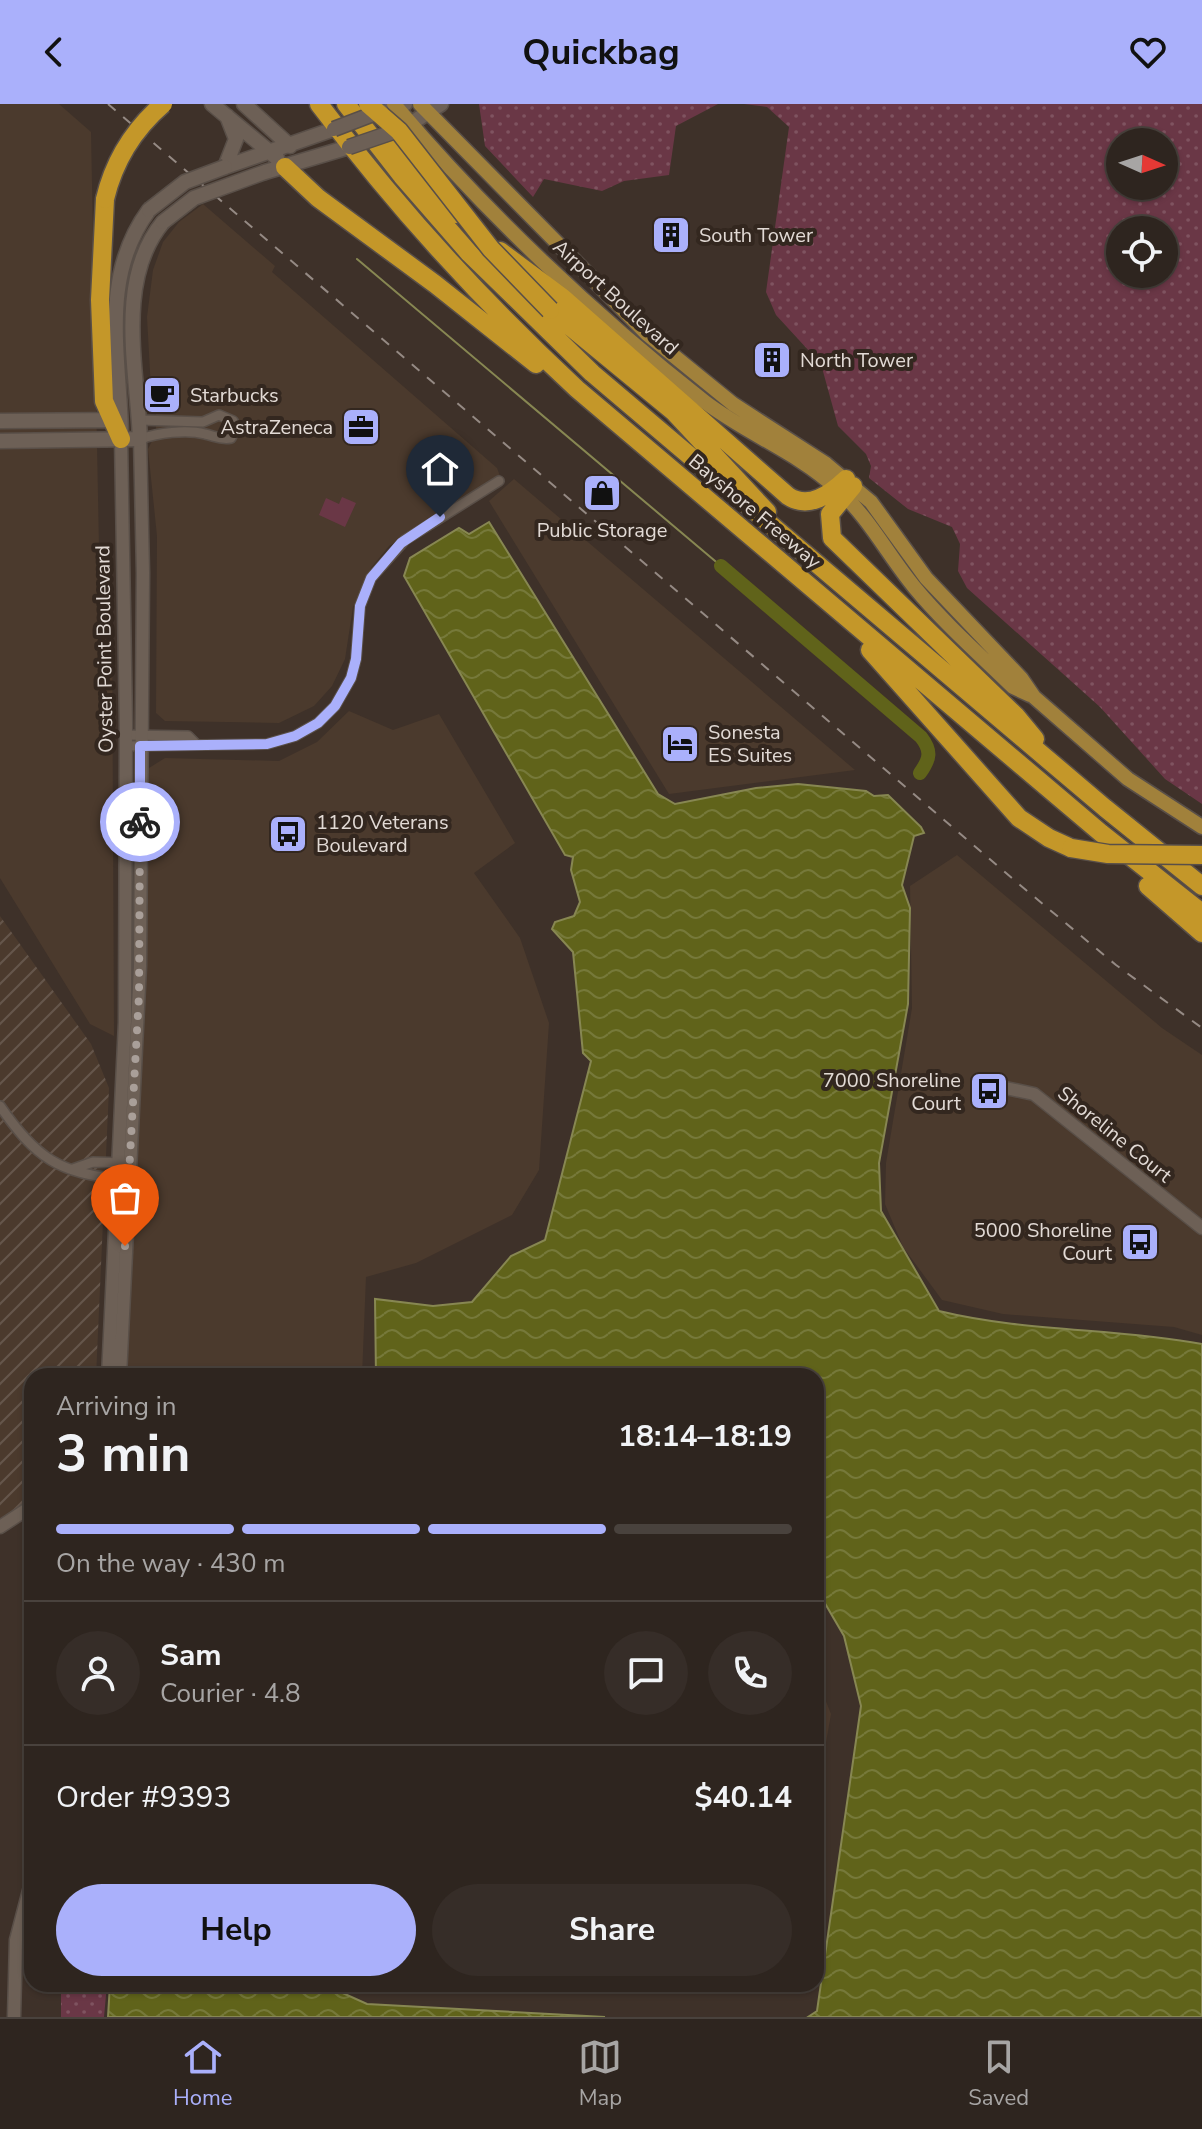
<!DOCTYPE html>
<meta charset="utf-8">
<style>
body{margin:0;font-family:"Nunito Sans",sans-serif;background:#362d28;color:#f1f3f6;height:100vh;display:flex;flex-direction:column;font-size:30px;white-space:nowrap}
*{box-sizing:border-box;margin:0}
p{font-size:26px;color:#a7a5a4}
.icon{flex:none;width:44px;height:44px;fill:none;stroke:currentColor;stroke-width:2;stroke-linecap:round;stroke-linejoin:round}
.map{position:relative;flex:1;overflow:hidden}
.panel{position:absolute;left:24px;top:1264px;width:800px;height:624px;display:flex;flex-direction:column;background:#2e251f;border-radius:24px;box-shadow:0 2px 6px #0004,0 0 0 2px #49423d}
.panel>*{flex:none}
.needle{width:52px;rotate:93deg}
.buttons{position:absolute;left:1106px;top:24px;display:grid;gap:16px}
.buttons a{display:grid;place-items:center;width:72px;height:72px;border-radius:50%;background:#2e251f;box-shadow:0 2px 6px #0004,0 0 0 2px #49423d;font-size:40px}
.pin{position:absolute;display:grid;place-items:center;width:68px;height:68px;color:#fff;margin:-82px -34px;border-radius:50% 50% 50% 0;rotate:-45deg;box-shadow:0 0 8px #0007}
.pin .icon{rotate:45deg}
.courier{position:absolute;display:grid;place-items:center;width:80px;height:80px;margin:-40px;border:6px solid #aab0fb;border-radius:50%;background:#fff;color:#222;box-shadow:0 2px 10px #0007}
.overview em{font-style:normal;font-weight:700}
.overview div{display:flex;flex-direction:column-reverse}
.overview{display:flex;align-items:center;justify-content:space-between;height:136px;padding:0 32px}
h1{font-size:52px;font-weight:700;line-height:60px}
.bar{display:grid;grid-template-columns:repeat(4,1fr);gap:12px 8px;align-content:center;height:96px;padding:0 32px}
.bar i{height:10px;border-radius:6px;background:#49423d}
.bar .on{background:#aab0fb}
.bar p{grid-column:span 4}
.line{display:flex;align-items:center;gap:20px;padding:0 32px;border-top:2px solid #49423d}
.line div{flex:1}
.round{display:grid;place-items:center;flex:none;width:84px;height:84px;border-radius:42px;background:#362d28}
.action{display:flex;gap:16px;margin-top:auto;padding:16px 32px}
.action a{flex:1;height:92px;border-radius:48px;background:#aab0fb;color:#111;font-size:32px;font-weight:700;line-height:92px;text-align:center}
.action a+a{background:#362d28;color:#f1f3f6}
header{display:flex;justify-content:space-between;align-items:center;height:104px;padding:0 32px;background:#aab0fb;color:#111;font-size:36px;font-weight:700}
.menu{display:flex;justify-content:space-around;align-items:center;height:112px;border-top:2px solid #49423d;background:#2e251f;font-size:22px;color:#a7a5a4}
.menu a{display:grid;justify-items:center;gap:4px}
.menu .on{color:#aab0fb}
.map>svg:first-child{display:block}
</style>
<header><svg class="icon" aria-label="back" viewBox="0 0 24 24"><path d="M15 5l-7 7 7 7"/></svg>Quickbag<svg class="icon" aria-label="heart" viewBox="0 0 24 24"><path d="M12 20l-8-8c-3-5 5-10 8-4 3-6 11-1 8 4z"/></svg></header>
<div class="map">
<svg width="1202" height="1913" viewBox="0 0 1202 1913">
<defs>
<pattern id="industrial-furrows" width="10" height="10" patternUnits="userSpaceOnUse" patternTransform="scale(2)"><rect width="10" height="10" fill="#4b3a2d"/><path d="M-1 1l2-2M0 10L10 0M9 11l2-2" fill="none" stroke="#65564b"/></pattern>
<pattern id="grass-dots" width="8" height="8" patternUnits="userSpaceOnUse" patternTransform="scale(2)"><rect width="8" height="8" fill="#6a3746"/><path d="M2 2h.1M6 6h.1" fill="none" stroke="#7f5360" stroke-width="1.8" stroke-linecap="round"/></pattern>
<pattern id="water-waves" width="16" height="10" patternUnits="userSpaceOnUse" patternTransform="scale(2)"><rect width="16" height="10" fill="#60631a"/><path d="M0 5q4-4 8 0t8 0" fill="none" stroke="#76793a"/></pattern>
</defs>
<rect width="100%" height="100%" fill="#3e3129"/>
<path fill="#4b3a2d" d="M 0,0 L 59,0 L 91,28 L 100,496 L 112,508 L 114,932 L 90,920 L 0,774 Z
M 203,100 L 275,162 L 272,168 L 497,364 L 500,372 L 389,442 L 371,464 L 353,503 L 345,555 L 332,582 L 314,602 L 279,619 L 165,617 L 156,609 L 157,432 L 148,345 L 156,329 L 156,310 L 152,304 L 147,213 L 153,166 L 163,138 L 179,118 Z
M 514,375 L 855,666 L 669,690 L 489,397 Z
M 349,607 L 393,626 L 439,610 L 515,739 L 474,769 L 520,834 L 549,919 L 539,1066 L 512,1111 L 416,1159 L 366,1173 L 362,1272 L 125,1272 L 149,664 L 165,654 L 279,657 L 317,638 Z
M 957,751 L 1162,924 L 1202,951 L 1202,1231 L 1174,1223 L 1003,1210 L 942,1196 L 903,1143 L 885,1100 L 886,1059 L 912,904 L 910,782 Z
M 816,1572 L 831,1610 L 816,1696 Z
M 629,1880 L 795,1880 L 785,1889 Z"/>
<path fill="url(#industrial-furrows)" d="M 0,812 L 91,940 L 109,984 L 96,1272 L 32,1272 L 32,1397 L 0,1417 Z"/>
<path fill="url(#grass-dots)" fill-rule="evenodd" d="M 479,0 L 718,0 L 676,22 L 669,71 L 624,77 L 602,87 L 544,75 L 533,93 L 485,42 Z
M 744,0 L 1202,0 L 1202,700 L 1165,675 L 1100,603 L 967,484 L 958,467 L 960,440 L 952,423 L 908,405 L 869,374 L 871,362 L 866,350 L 838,322 L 821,260 L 776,211 L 766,188 L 789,23 L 767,3 ZM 1164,38 L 1164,82 L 1120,82 L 1120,38 ZM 1164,126 L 1164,170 L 1120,170 L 1120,126 Z
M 61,1880 L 107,1880 L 104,1913 L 61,1913 Z"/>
<path fill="#6a3746" d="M 342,393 L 356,399 L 345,423 L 319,411 L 326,394 L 339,400 Z"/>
<path fill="url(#water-waves)" stroke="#878752" stroke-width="2" d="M 489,418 L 658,690 L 675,700 L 756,684 L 798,680 L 866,687 L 874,692 L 888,691 L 921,723 L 924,729 L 914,732 L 902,781 L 910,804 L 908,900 L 879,1059 L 881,1107 L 939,1207 C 1025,1228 1115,1224 1202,1240 L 1202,1913 L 808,1913 L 817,1907 L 861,1602 L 844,1532 L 816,1484 L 816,1272 L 376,1272 L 375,1195 L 433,1202 L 472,1198 L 511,1152 L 545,1136 L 591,957 L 583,949 L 573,848 L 552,825 L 555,818 L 574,812 L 580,798 L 571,766 L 573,753 L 565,751 L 404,472 L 410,454 L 459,424 L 469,430 Z
M 110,1880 L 336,1880 L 336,1886 L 367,1900 L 605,1913 L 108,1913 Z"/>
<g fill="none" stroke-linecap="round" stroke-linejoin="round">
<path stroke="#878752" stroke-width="2" d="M 357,155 L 721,462"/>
<path stroke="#60631a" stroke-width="14" d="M 721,462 L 921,633 C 932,647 930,655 920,669"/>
<defs>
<path id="minor" d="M 139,316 L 203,318 L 219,311 L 233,317 L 236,323 L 231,334 C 220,336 215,332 205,330 C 186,325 158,329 140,335
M 126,631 L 188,632 L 195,639
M 126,642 L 267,640 L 295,632 L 318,619 L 335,602 L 351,574 L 356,555 L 360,502 L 371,474 L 405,436 L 499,377
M 0,1002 C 35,1053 60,1071 123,1075
M 73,1065 L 93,1058 L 124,1059"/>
<path id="tertiary" d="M 996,982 L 1034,990 L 1202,1124
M 108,1272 L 125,918 L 126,620 L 121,335
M 120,1272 L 140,862 L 143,469 L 140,335
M 0,1423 L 32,1402
M 14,1913 L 16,1836 L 32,1775"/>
<path id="secondary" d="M 212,0 L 277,54
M 244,0 L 290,42
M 381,7 L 405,0
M 404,24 L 441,0
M 225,63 L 334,25
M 225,63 L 236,35 L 227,12
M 265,68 L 349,43
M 0,317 L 119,316
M 121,331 C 120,251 99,174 149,106
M 0,337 L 140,335 C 137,264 115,176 163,118"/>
<path id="primary" d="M 394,0 C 483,106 596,213 705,298 C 747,330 797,348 836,384 C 869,413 887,450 915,484 C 944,519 979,550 1013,583 L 1030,591
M 420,0 L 647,230 L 733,300 L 826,360 L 871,398 L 926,474 L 1021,574 L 1034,593 L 1128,675 L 1202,723"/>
<path id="motorway" d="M 319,0 C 397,104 482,197 577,285 L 1101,729 L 1202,809
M 346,0 L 402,72 L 469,149 L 592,269 L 1105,704 L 1202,782
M 394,44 L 456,110
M 285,63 L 318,94 L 435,180 L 536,260
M 105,95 L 100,196 L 104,297 L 121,335
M 500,147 L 563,194 L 788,392 C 809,406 830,390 846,375
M 550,206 L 674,308 L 767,408
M 853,382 L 830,410 L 832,434 L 1016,612 L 1035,635
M 870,546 L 1019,714 L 1049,734 L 1071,744
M 1148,782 L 1202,829"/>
</defs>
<use href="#minor" stroke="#594f48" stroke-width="12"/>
<use href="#tertiary" stroke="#594f48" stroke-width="15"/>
<use href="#secondary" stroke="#594f48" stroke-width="17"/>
<use href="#primary" stroke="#594f48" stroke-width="17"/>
<use href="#motorway" stroke="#594f48" stroke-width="21"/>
<use href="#minor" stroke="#6d6056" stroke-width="9"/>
<use href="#tertiary" stroke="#6d6056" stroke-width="12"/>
<use href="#secondary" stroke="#6d6056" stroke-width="14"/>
<use href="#primary" stroke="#a1813b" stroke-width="14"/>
<use href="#motorway" stroke="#c49729" stroke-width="18"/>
<path stroke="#958a84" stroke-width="2" stroke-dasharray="10 10" stroke-linecap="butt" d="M 108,0 L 1020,781 L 1116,861 L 1202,924"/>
<defs>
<path id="secondary-bridge" d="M 334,25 L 381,7
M 349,43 L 396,27
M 149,106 L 185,78 L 225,63
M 163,118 L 194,94 L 265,68"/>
<path id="motorway-bridge" d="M 368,0 L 399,27 L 491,145 L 550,206
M 105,95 C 114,57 133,26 163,0
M 1071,744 L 1108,750 L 1202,751"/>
</defs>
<use href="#secondary-bridge" stroke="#594f48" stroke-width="17" stroke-linecap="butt"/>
<use href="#motorway-bridge" stroke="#594f48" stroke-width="21" stroke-linecap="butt"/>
<use href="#secondary-bridge" stroke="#6d6056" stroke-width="14"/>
<use href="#motorway-bridge" stroke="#c49729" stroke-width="18"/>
</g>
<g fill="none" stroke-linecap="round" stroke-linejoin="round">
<path stroke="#a99f99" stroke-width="8" stroke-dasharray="0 14.4" d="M 125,1142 L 139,891 L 140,718"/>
<path stroke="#aab0fb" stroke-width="10" d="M 140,718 L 140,642 L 267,640 L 295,632 L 318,619 L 335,602 L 351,574 L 356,555 L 360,502 L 371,474 L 401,439 L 440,413"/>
</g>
<defs>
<symbol id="building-square" viewBox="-11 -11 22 22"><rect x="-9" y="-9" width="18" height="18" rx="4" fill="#aab0fb" stroke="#33271f"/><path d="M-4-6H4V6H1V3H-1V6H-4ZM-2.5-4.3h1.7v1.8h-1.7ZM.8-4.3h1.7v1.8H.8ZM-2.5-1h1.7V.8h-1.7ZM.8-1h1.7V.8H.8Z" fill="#111"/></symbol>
<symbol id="cafe-square" viewBox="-11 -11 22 22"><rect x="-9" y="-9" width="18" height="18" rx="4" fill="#aab0fb" stroke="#33271f"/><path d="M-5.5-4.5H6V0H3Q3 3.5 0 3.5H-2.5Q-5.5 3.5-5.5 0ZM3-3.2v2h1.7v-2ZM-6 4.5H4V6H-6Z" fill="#111"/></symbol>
<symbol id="office-square" viewBox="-11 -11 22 22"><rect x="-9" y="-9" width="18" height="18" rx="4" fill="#aab0fb" stroke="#33271f"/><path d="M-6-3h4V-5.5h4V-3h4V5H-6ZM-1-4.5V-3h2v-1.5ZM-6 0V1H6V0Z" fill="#111"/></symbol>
<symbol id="shop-square" viewBox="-11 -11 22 22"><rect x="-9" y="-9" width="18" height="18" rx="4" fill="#aab0fb" stroke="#33271f"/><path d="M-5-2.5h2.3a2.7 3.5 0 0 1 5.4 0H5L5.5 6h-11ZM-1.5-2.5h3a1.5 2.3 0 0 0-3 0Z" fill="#111"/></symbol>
<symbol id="hotel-square" viewBox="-11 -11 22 22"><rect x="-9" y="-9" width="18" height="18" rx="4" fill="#aab0fb" stroke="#33271f"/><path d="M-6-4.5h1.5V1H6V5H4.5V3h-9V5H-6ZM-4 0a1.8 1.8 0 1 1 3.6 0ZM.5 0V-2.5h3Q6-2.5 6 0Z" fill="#111"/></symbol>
<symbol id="bus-square" viewBox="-11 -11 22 22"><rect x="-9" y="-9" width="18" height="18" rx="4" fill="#aab0fb" stroke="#33271f"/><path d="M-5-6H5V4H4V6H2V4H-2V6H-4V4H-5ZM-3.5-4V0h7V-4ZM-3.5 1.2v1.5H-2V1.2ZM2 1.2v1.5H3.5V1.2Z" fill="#111"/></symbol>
</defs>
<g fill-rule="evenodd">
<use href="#building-square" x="649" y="109" width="44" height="44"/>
<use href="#building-square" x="750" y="234" width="44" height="44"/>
<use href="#cafe-square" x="140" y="269" width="44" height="44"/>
<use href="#office-square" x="339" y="301" width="44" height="44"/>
<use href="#shop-square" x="580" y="367" width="44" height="44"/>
<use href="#hotel-square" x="658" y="618" width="44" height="44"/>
<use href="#bus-square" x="266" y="708" width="44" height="44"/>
<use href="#bus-square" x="967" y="965" width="44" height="44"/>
<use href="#bus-square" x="1118" y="1116" width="44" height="44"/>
</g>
<g text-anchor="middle" stroke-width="8" stroke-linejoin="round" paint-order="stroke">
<g font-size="20" fill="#e2dad5" stroke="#33271f" text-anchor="start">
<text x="699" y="138">South Tower</text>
<text x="800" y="263">North Tower</text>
<text x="190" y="298">Starbucks</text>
<text x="333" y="330" text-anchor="end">AstraZeneca</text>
<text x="602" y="433" text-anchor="middle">Public Storage</text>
<text x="708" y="635">Sonesta<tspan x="708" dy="23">ES Suites</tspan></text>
<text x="316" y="725">1120 Veterans<tspan x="316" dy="23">Boulevard</tspan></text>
<text x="961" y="983" text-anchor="end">7000 Shoreline<tspan x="961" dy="23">Court</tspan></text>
<text x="1112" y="1133" text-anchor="end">5000 Shoreline<tspan x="1112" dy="23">Court</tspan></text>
</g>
<g font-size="20" fill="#e2dad5" stroke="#33271f">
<text transform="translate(616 193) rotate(42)" y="7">Airport Boulevard</text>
<text transform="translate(755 407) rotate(40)" y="7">Bayshore Freeway</text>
<text transform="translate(104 545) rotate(-91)" y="7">Oyster Point Boulevard</text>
<text transform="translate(1115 1030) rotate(39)" y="7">Shoreline Court</text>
</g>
</g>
</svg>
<div class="buttons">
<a><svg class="needle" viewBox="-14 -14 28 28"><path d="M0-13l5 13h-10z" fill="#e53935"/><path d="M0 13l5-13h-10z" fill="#a7a5a4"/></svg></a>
<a><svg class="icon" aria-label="locate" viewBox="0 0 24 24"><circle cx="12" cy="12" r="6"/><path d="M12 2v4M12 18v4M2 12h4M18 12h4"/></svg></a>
</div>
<div class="pin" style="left:125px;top:1142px;background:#ea580c"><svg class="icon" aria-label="bag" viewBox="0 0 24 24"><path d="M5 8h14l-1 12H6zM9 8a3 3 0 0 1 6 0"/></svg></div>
<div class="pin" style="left:440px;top:413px;background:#1f2937"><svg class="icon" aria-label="home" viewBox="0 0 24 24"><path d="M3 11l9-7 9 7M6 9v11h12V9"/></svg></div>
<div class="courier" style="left:140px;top:718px"><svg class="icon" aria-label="bike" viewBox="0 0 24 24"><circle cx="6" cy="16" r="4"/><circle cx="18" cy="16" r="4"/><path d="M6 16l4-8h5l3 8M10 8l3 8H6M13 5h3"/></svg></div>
<section class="panel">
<div class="overview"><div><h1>3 min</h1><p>Arriving in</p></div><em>18:14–18:19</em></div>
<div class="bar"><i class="on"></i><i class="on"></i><i class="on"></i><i></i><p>On the way · 430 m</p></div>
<div class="line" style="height:144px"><a class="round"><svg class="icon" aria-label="person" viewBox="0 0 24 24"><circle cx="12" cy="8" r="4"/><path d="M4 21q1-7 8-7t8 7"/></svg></a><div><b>Sam</b><p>Courier · 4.8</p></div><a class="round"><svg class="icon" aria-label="chat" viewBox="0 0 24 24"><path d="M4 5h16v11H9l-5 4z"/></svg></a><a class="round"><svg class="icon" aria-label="phone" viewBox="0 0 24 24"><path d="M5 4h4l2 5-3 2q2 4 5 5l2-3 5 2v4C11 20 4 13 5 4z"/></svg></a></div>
<div class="line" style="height:104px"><div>Order #9393</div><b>$40.14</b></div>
<div class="action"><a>Help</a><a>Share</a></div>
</section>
</div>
<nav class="menu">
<a class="on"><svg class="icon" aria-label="home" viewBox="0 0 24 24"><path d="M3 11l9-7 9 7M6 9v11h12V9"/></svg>Home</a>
<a><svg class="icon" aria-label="map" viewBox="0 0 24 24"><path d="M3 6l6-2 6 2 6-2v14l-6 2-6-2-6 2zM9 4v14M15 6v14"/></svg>Map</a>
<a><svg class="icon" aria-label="saved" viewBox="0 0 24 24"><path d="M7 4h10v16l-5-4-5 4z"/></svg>Saved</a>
</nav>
